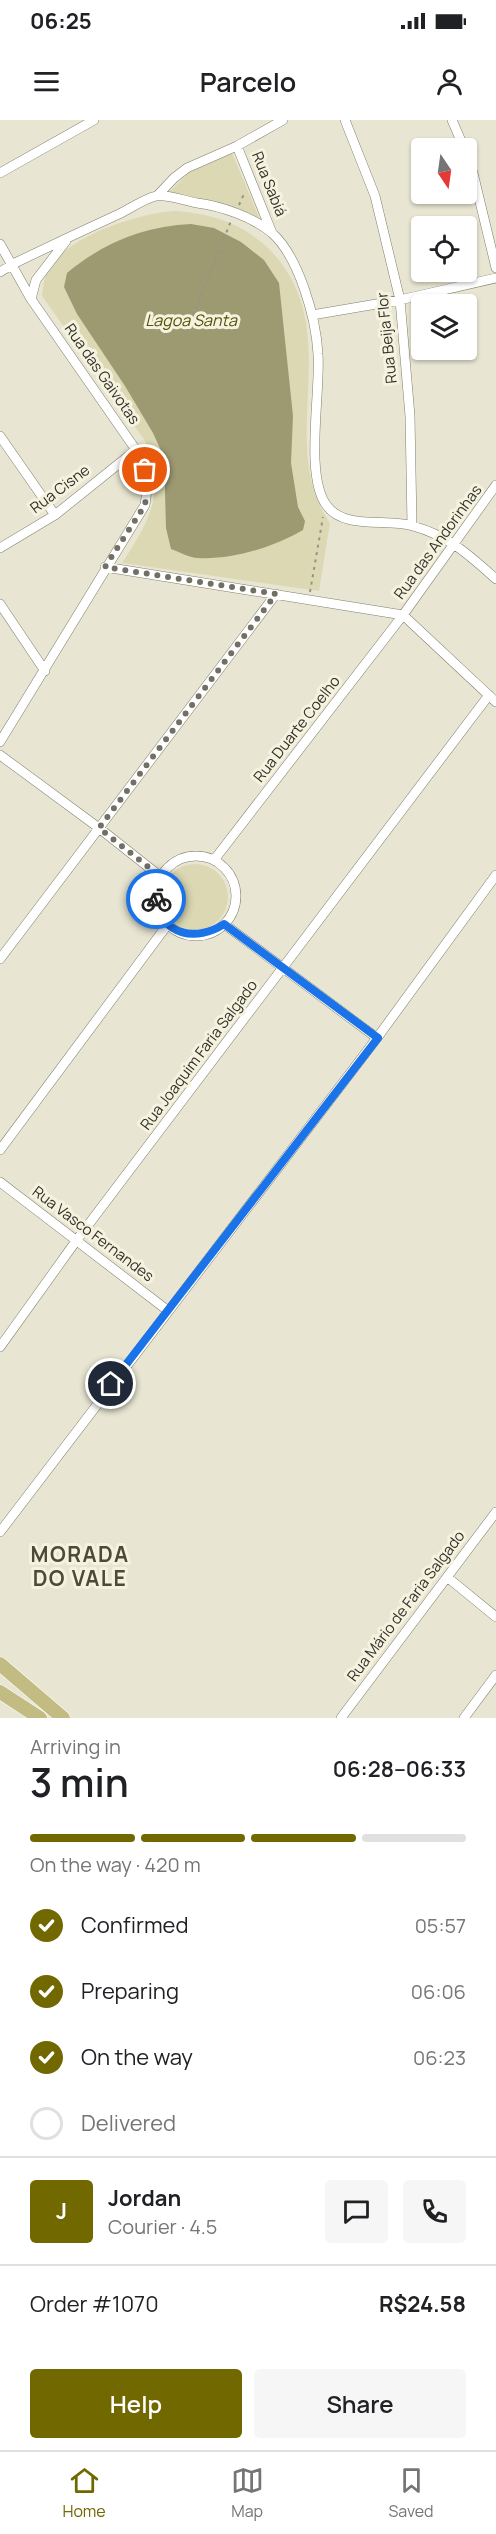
<!DOCTYPE html>
<meta charset="utf-8">
<style>
body{margin:0;font-family:Manrope,sans-serif;background:#f6f6f6;color:#202124;height:100vh;display:flex;flex-direction:column;font-size:22px;white-space:nowrap}
*{box-sizing:border-box;margin:0}
p{font-size:20px;color:#757577}
.icon{flex:none;width:33px;height:33px;fill:none;stroke:currentColor;stroke-width:2;stroke-linecap:round;stroke-linejoin:round}
.map{position:relative;height:1598px;overflow:hidden}
.panel{display:flex;flex-direction:column;background:#fff;flex:1}
.panel>*{flex:none}
.needle{width:39px;rotate:167deg}
.buttons{position:absolute;left:411px;top:18px;display:grid;gap:12px}
.buttons a{display:grid;place-items:center;width:66px;height:66px;border-radius:6px;background:#fff;box-shadow:0 2px 4px #0004;font-size:30px}
.pin{position:absolute;display:grid;place-items:center;width:51px;height:51px;color:#fff;margin:-26px;border:3px solid #fff;border-radius:50%;box-shadow:0 2px 6px #0007}
.courier{position:absolute;display:grid;place-items:center;width:60px;height:60px;margin:-30px;border:4px solid #1a73e8;border-radius:50%;background:#fff;color:#222;box-shadow:0 2px 8px #0007}
.overview em{font-style:normal;font-weight:600}
.overview div{display:flex;flex-direction:column-reverse}
.overview{display:flex;align-items:center;justify-content:space-between;height:102px;padding:0 30px}
h1{font-size:39px;font-weight:600;line-height:45px}
.bar{display:grid;grid-template-columns:repeat(4,1fr);gap:9px 6px;align-content:center;height:72px;padding:0 30px}
.bar i{height:8px;border-radius:4px;background:#e0e0e0}
.bar .selected{background:#716800}
.bar p{grid-column:span 4}
.line{display:flex;align-items:center;gap:15px;padding:0 30px;border-top:2px solid #e0e0e0}
.line div{flex:1}
.round{display:grid;place-items:center;flex:none;width:63px;height:63px;border-radius:6px;background:#f6f6f6}
ol{padding:0 30px;list-style:none}
li{display:flex;align-items:center;gap:18px;height:66px}
li p{margin-inline-start:auto}
li .icon{padding:6px;border-radius:50%;background:#716800;color:#fff;stroke-width:4}
li:last-child{color:#757577}
li i{width:33px;height:33px;border:3px solid #e0e0e0;border-radius:50%}
.action{display:flex;gap:12px;margin-top:auto;padding:12px 30px}
.action a{flex:1;height:69px;border-radius:6px;background:#716800;color:#fff;font-size:24px;font-weight:600;line-height:69px;text-align:center}
.action a+a{background:#f6f6f6;color:#202124}
.status{display:flex;justify-content:space-between;align-items:center;height:42px;padding:0 30px;background:#fff;direction:ltr}
.status svg{height:16px;fill:currentColor}
header{display:flex;justify-content:space-between;align-items:center;height:78px;padding:0 30px;background:#fff;font-size:27px;font-weight:600}
.tab-bar{display:flex;justify-content:space-around;align-items:center;height:84px;border-top:2px solid #e0e0e0;background:#fff;font-size:16px;color:#757577}
.tab-bar a{display:grid;justify-items:center;gap:3px}
.tab-bar .selected{color:#716800}
.map>svg:first-child{display:block}
</style>
<div class="status"><b>06:25</b><svg viewBox="0 0 49 12"><path d="M0 12V9h3v3zM5 12V6h3v6zM10 12V3h3v9zM15 12V0h3v12zM26 1h20v11H26zM47 4h2v5h-2z"/></svg></div>
<header><svg class="icon" aria-label="menu" viewBox="0 0 24 24"><path d="M4 6h16M4 12h16M4 18h16"/></svg>Parcelo<svg class="icon" aria-label="person" viewBox="0 0 24 24"><circle cx="12" cy="8" r="4"/><path d="M4 21q1-7 8-7t8 7"/></svg></header>
<div class="map">
<svg width="496" height="1598" viewBox="0 0 496 1598">
<rect width="100%" height="100%" fill="#e8e6d2"/>
<path fill="#dbd8b3" d="M 232,33 L 261,102 L 167,74 L 191,51 Z
M 175,91 C 211,93 244,104 270,130 C 349,212 273,322 330,403 L 319,471 L 122,443 C 149,402 168,370 145,321 L 42,176 C 43,166 44,157 49,149 C 67,116 139,93 175,91 Z
M162 777a33 33 0 1 1 66 0a33 33 0 1 1-66 0Z"/>
<path fill="#9d9971" d="M 191,104 L 214,108 L 241,122 L 264,140 L 279,163 L 293,296 L 291,343 L 298,387 L 305,401 L 303,410 C 274,427 232,440 198,438 C 190,438 180,432 171,429 L 166,408 L 164,337 L 153,313 L 125,266 L 77,194 L 64,167 L 67,153 C 103,123 144,106 191,104 Z"/>
<g fill="none" stroke-linecap="round" stroke-linejoin="round">
<defs>
<path id="street" d="M 345,0 L 375,76 L 400,180 L 410,296 L 412,405
M 452,0 L 464,28
M 237,26 L 272,113
M 466,36 L 473,53 L 496,148
M 0,53 L 94,0
M 157,76 L 174,58 L 187,48 L 237,26 L 283,0
M 0,124 L 31,179 L 136,330 C 145,348 149,365 145,385 L 0,622
M 0,152 L 13,144 C 48,127 84,110 119,94 C 131,88 144,79 156,76 C 168,74 185,81 197,83 C 221,86 253,97 272,113 C 299,137 316,198 318,234 C 321,271 304,357 327,386 C 345,410 387,398 413,406 C 449,416 469,435 496,459
M 31,179 L 36,160 L 66,121
M 312,195 L 400,180 L 496,158
M 0,316 L 55,395
M 0,428 L 55,395 L 136,330
M 105,447 L 403,495 L 496,582
M 0,484 L 45,551
M 0,635 L 99,708 L 161,757
M156 776a40 40 0 1 1 80 0a40 40 0 1 1-80 0Z
M 214,740 L 403,495 L 496,365
M 224,804 L 377,918
M 0,839 L 276,474
M 0,1030 L 168,804
M 0,1062 L 167,1190
M 0,1227 L 76,1121 L 489,575
M 0,1412 L 377,918 L 496,755
M 447,1457 L 496,1497
M 341,1598 L 496,1392
M 464,1598 L 496,1555"/>
<path id="primary" d="M 0,1544 L 63,1598
M 0,1572 L 40,1598"/>
</defs>
<use href="#street" stroke="#817f6d" stroke-width="10"/>
<use href="#primary" stroke="#fff" stroke-width="15"/>
<path stroke="#969486" stroke-width="2" stroke-dasharray="3 4.5" stroke-linecap="butt" d="M 239,85 L 244,74
M 193,196 L 231,101
M 310,472 L 323,397"/>
<use href="#street" stroke="#fff" stroke-width="9"/>
<use href="#primary" stroke="#c2bc83" stroke-width="14"/>
</g>
<g fill="none" stroke-linecap="round" stroke-linejoin="round">
<path stroke="#727065" stroke-width="6" stroke-dasharray="0 10.8" d="M 145,350 L 147,369 L 145,385 L 105,447 L 276,474 L 99,708 L 161,757 L 157,769 L 156,779"/>
<path stroke="#1a73e8" stroke-width="8" d="M 111,1264 L 378,918 L 224,804 C 197,822 161,816 156,779"/>
</g>
<g text-anchor="middle" stroke-width="6" stroke-linejoin="round" paint-order="stroke">
<g font-size="15" fill="#32312a" stroke="#f5f3df">
<text transform="translate(269 64) rotate(68)" y="5">Rua Sabiá</text>
<text transform="translate(387 218) rotate(-96)" y="5">Rua Beija Flor</text>
<text transform="translate(102 254) rotate(55)" y="5">Rua das Gaivotas</text>
<text transform="translate(60 369) rotate(-37)" y="5">Rua Cisne</text>
<text transform="translate(438 422) rotate(-54)" y="5">Rua das Andorinhas</text>
<text transform="translate(297 609) rotate(-52)" y="5">Rua Duarte Coelho</text>
<text transform="translate(199 935) rotate(-53)" y="5">Rua Joaquim Faria Salgado</text>
<text transform="translate(93 1114) rotate(37)" y="5">Rua Vasco Fernandes</text>
<text transform="translate(406 1486) rotate(-53)" y="5">Rua Mário de Faria Salgado</text>
</g>
<g font-size="16" font-style="italic" fill="#59520a" stroke="#f5f3df">
<text x="191" y="206">Lagoa Santa</text>
</g>
<g font-size="21" font-weight="bold" letter-spacing="1.5" fill="#4c4a3a" stroke="#f5f3df">
<text x="80" y="1442">MORADA<tspan x="80" dy="24">DO VALE</tspan></text>
</g>
</g>
</svg>
<div class="buttons">
<a><svg class="needle" viewBox="-14 -14 28 28"><path d="M0-13l5 13h-10z" fill="#e53935"/><path d="M0 13l5-13h-10z" fill="#757577"/></svg></a>
<a><svg class="icon" aria-label="locate" viewBox="0 0 24 24"><circle cx="12" cy="12" r="6"/><path d="M12 2v4M12 18v4M2 12h4M18 12h4"/></svg></a>
<a><svg class="icon" aria-label="layers" viewBox="0 0 24 24"><path d="M12 4l9 5-9 5-9-5zM3 14l9 5 9-5"/></svg></a>
</div>
<div class="pin" style="left:145px;top:350px;background:#ea580c"><svg class="icon" aria-label="bag" viewBox="0 0 24 24"><path d="M5 8h14l-1 12H6zM9 8a3 3 0 0 1 6 0"/></svg></div>
<div class="pin" style="left:111px;top:1264px;background:#1f2937"><svg class="icon" aria-label="home" viewBox="0 0 24 24"><path d="M3 11l9-7 9 7M6 9v11h12V9"/></svg></div>
<div class="courier" style="left:156px;top:779px"><svg class="icon" aria-label="bike" viewBox="0 0 24 24"><circle cx="6" cy="16" r="4"/><circle cx="18" cy="16" r="4"/><path d="M6 16l4-8h5l3 8M10 8l3 8H6M13 5h3"/></svg></div>
</div>
<section class="panel">
<div class="overview"><div><h1>3 min</h1><p>Arriving in</p></div><em>06:28–06:33</em></div>
<div class="bar"><i class="selected"></i><i class="selected"></i><i class="selected"></i><i></i><p>On the way · 420 m</p></div>
<ol>
<li><svg class="icon" aria-label="check" viewBox="0 0 24 24"><path d="M5 12l5 5 9-10"/></svg>Confirmed<p>05:57</p></li>
<li><svg class="icon" aria-label="check" viewBox="0 0 24 24"><path d="M5 12l5 5 9-10"/></svg>Preparing<p>06:06</p></li>
<li><svg class="icon" aria-label="check" viewBox="0 0 24 24"><path d="M5 12l5 5 9-10"/></svg>On the way<p>06:23</p></li>
<li><i></i>Delivered</li>
</ol>
<div class="line" style="height:108px"><b class="round" style="background:#716800;color:#fff">J</b><div><b>Jordan</b><p>Courier · 4.5</p></div><a class="round"><svg class="icon" aria-label="chat" viewBox="0 0 24 24"><path d="M4 5h16v11H9l-5 4z"/></svg></a><a class="round"><svg class="icon" aria-label="phone" viewBox="0 0 24 24"><path d="M5 4h4l2 5-3 2q2 4 5 5l2-3 5 2v4C11 20 4 13 5 4z"/></svg></a></div>
<div class="line" style="height:78px"><div>Order #1070</div><b>R$24.58</b></div>
<div class="action"><a>Help</a><a>Share</a></div>
</section>
<nav class="tab-bar">
<a class="selected"><svg class="icon" aria-label="home" viewBox="0 0 24 24"><path d="M3 11l9-7 9 7M6 9v11h12V9"/></svg>Home</a>
<a><svg class="icon" aria-label="map" viewBox="0 0 24 24"><path d="M3 6l6-2 6 2 6-2v14l-6 2-6-2-6 2zM9 4v14M15 6v14"/></svg>Map</a>
<a><svg class="icon" aria-label="saved" viewBox="0 0 24 24"><path d="M7 4h10v16l-5-4-5 4z"/></svg>Saved</a>
</nav>
